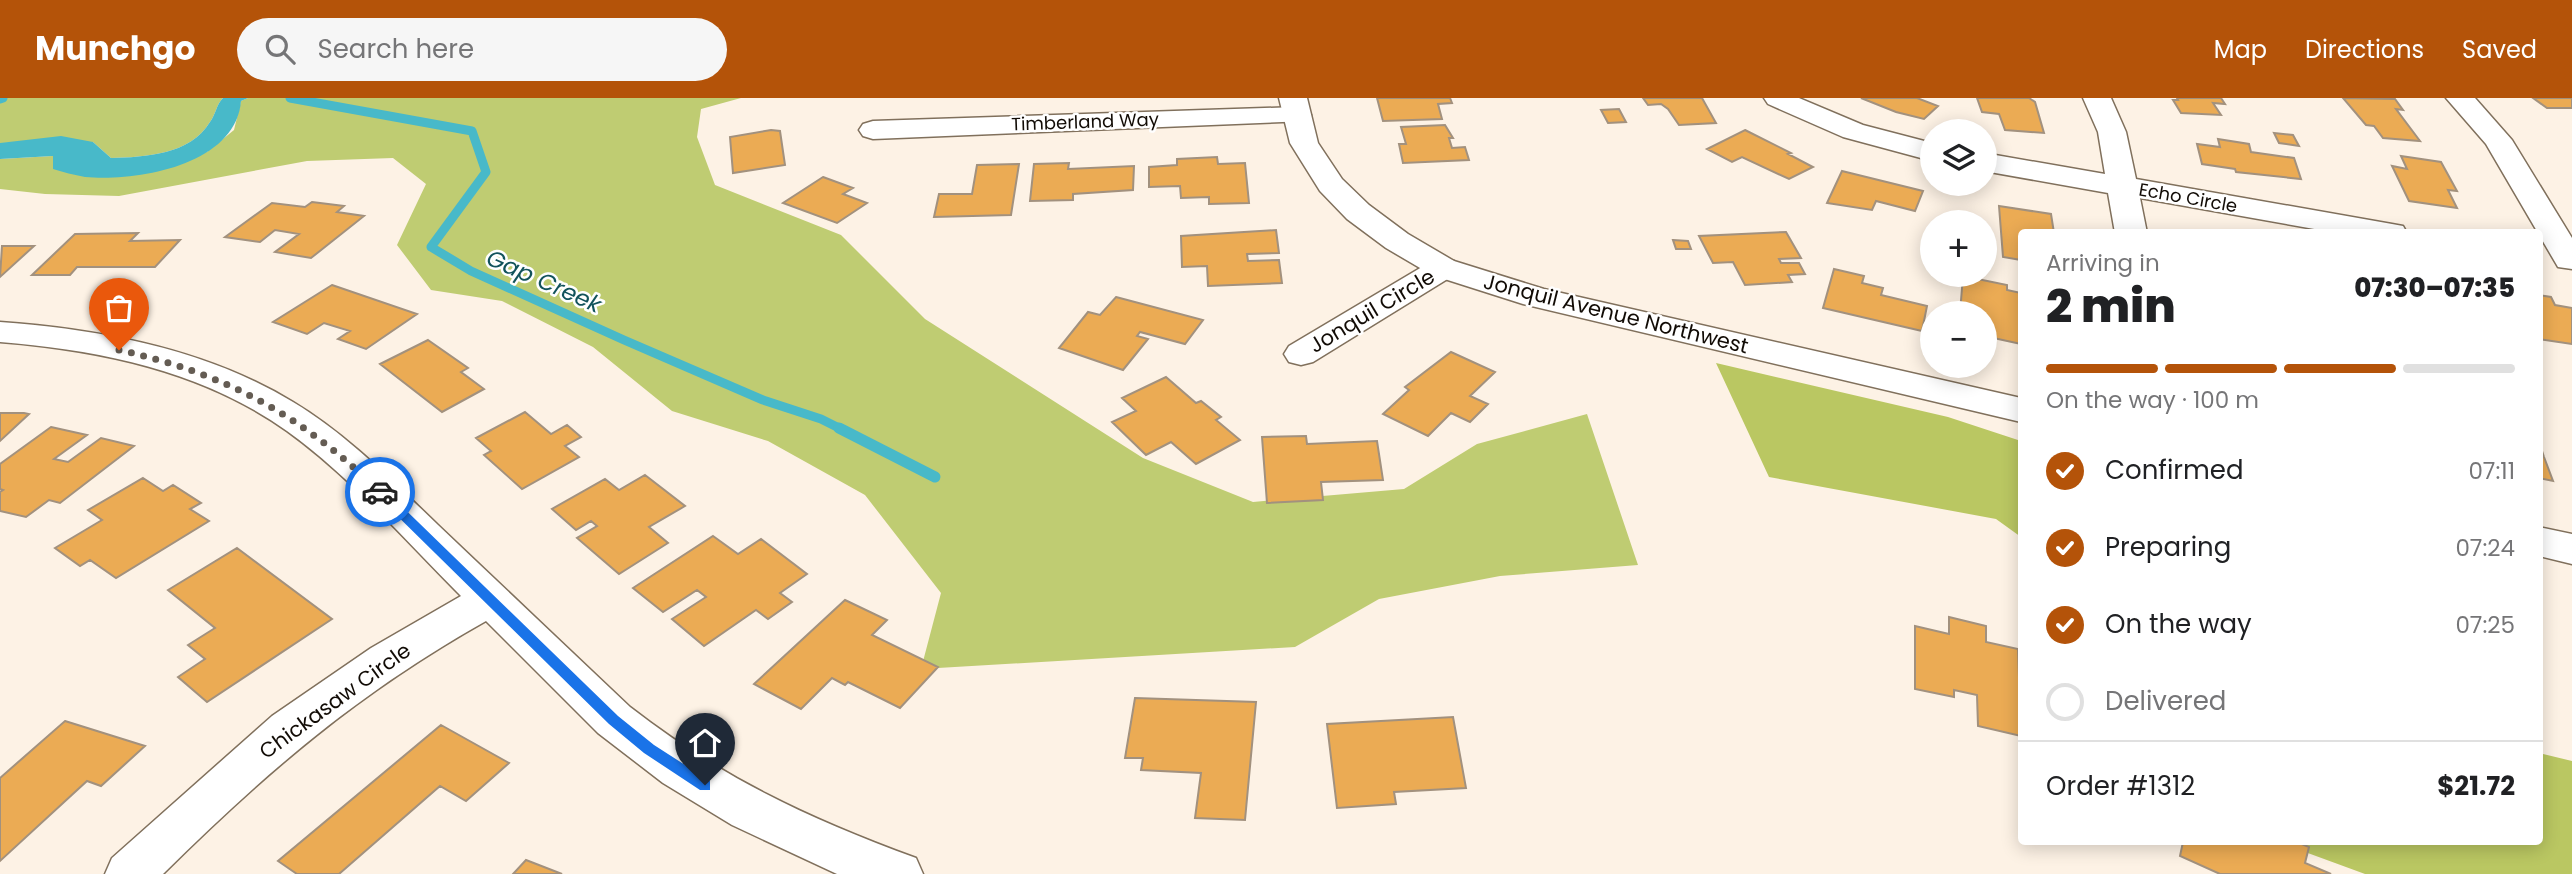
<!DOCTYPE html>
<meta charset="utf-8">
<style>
body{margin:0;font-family:Poppins,sans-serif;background:#f6f6f6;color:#202124;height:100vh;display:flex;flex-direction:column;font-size:26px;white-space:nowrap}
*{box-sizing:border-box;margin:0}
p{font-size:23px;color:#757577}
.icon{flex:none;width:38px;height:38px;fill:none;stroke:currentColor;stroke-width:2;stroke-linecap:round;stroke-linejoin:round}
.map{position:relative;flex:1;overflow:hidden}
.sheet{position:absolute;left:2018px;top:131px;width:525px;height:616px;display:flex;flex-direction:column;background:#fff;border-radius:7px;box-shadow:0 4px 18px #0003}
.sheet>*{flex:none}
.tools{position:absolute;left:1920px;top:21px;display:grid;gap:14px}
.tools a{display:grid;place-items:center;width:77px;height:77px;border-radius:50%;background:#fff;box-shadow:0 4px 18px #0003;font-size:35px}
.pin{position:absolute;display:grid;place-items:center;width:60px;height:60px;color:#fff;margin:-72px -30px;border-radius:50% 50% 50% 0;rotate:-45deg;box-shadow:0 0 7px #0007}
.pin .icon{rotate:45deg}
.courier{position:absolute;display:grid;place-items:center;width:70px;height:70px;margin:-35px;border:5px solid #1a73e8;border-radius:50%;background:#fff;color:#222;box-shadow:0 2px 9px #0007}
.overview em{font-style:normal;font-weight:800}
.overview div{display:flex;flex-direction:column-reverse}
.overview{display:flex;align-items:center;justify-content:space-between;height:119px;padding:0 28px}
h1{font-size:46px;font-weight:800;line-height:52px}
.bar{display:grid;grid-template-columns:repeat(4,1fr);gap:10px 7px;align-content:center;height:84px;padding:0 28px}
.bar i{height:9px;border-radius:5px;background:#e0e0e0}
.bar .selected{background:#b45309}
.bar p{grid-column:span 4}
.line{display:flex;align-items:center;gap:18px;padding:0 28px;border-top:2px solid #e0e0e0}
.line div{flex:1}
ol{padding:0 28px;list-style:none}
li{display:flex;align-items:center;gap:21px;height:77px}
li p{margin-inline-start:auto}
li .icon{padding:7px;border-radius:50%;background:#b45309;color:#fff;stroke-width:4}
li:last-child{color:#757577}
li i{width:38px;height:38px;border:4px solid #e0e0e0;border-radius:50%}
header{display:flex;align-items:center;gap:42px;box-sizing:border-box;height:98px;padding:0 35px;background:#b45309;color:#fff}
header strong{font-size:33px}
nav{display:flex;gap:38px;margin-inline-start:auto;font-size:24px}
.search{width:490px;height:63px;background:#f6f6f6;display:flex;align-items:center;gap:18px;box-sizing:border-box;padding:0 24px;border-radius:38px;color:#757577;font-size:26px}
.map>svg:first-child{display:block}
</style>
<header>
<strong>Munchgo</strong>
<div class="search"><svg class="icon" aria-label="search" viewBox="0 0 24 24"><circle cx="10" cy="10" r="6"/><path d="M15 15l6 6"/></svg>Search here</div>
<nav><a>Map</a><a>Directions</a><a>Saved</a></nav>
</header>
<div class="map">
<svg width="2572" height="776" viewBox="0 0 2572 776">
<rect width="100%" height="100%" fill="#fdf2e5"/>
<path fill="#bfcc72" d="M 0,0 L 223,0 C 216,7 216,16 210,24 C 190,57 145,59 111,60 L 93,44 L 0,45 Z
M 248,0 L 741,0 L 701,11 L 697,39 L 715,87 L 841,137 L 925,221 L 1143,360 L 1253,404 L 1404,391 L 1477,346 L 1587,316 L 1638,467 L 1500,478 L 1379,501 L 1295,549 L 921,571 L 941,495 L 865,397 L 768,343 L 672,313 L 593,249 L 502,203 L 431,192 L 397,147 L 426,86 L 393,60 L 307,63 L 119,98 L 45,96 L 0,91 L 0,61 L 53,58 L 53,71 L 207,54 L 234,32 L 241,3 Z"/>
<path fill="#bac762" d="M 1716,265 L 1948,319 L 2021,343 L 2021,439 L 1996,421 L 1769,379 Z
M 2539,655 L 2572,663 L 2572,776 L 2365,776 L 2278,744 L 2539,744 Z"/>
<path fill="#48b9c9" d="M 223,0 L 248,0 L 241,3 C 236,67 137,84 85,79 C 74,77 63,74 53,71 L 53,58 L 0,61 L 0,45 L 61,38 L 93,44 L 111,60 C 145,59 190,57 210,24 C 216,16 216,7 223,0 Z"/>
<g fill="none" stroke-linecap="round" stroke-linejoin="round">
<path stroke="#48b9c9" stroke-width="9" d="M 290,0 L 472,33 L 486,74 L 431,149 L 471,173 L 624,242 L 763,302 L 821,321 L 843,332
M 0,1 L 3,0"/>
<path stroke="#48b9c9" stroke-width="11" d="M 839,330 L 935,379"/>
</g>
<path fill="#ebab54" stroke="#a2917e" stroke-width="2" d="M 1377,0 L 1450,0 L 1452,5 L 1438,6 L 1442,21 L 1383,23 Z
M 1643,0 L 1702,0 L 1716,25 L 1679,27 L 1668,11 L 1661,6 L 1648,7 Z
M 1861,0 L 1917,0 L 1938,8 L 1924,21 L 1896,14 Z
M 1977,0 L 2029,0 L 2035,4 L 2044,35 L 2005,32 L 1999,16 L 1982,14 Z
M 2177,0 L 2221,0 L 2225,6 L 2213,5 L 2221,17 L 2181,15 L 2173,2 L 2178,2 Z
M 2343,0 L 2395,1 L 2403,12 L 2396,11 L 2420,43 L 2383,40 L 2374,28 L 2366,27 Z
M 2533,0 L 2572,0 L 2572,10 L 2547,10 Z
M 1619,11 L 1626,24 L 1608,25 L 1601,12 Z
M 1445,27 L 1453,40 L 1449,40 L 1452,50 L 1465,49 L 1469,62 L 1403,65 L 1399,46 L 1406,46 L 1401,29 Z
M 771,32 L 780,33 L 785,67 L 733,75 L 730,39 Z
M 1745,32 L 1791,55 L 1788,56 L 1813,69 L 1789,81 L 1742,59 L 1732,64 L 1707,51 Z
M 2274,35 L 2293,37 L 2299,48 L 2279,45 Z
M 2218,41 L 2249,46 L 2251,54 L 2294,60 L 2301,81 L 2236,74 L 2235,71 L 2202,66 L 2197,46 L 2220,49 Z
M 2401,58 L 2441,64 L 2457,93 L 2448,92 L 2457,110 L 2409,103 L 2392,68 L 2407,71 Z
M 1217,59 L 1218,66 L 1245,65 L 1249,105 L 1209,106 L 1209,99 L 1181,100 L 1180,88 L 1149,89 L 1149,69 L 1177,67 L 1177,61 Z
M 1069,65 L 1068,71 L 1134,68 L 1133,92 L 1073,96 L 1073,102 L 1030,103 L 1034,66 Z
M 1019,66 L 1011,117 L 934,119 L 939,96 L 972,96 L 977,67 Z
M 1842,73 L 1923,93 L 1915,113 L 1876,103 L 1872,112 L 1827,105 Z
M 823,79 L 853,90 L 843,96 L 867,105 L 837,125 L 783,105 Z
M 312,104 L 344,108 L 337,114 L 364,118 L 311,160 L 275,154 L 299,136 L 275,132 L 260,144 L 225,139 L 272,105 L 305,109 Z
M 1999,108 L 2051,116 L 2054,135 L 2021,135 L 2021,162 L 2003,159 Z
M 1276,132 L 1279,155 L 1247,156 L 1248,163 L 1279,162 L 1282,185 L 1208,188 L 1207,168 L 1182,169 L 1181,138 Z
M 1786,134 L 1801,160 L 1779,161 L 1781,165 L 1799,165 L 1805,176 L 1788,177 L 1792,184 L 1745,187 L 1733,164 L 1713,165 L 1699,138 Z
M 138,135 L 130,143 L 180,142 L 155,169 L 77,169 L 70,177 L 32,177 L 75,136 Z
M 1673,142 L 1688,143 L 1691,151 L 1676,151 Z
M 2,148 L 34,148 L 0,179 Z
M 1834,171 L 1864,178 L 1862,185 L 1883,190 L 1881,197 L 1927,208 L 1922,233 L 1823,210 Z
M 1963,178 L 2007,187 L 2007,192 L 2021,195 L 2021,246 L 1984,238 L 1984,215 L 1960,215 Z
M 332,187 L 417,216 L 366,251 L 338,241 L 350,233 L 324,225 L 307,236 L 273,224 Z
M 2539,197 L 2551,199 L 2555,207 L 2572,210 L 2572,246 L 2539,241 Z
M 1116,199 L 1203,222 L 1185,246 L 1140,234 L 1137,238 L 1148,241 L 1123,272 L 1059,250 L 1088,214 L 1100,217 Z
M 428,242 L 468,270 L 461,274 L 484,291 L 442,314 L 380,266 Z
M 1451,254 L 1495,274 L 1470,298 L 1488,306 L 1470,324 L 1451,315 L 1428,338 L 1383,316 L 1409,292 L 1405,289 Z
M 1166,279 L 1196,305 L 1201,303 L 1221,319 L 1216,322 L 1240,342 L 1196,366 L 1171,344 L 1146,357 L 1112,324 L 1136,313 L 1122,300 Z
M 525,314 L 551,336 L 567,327 L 581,339 L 565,348 L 579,359 L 522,391 L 484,357 L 491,353 L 476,340 Z
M 0,315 L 24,315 L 29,316 L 0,343 Z
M 51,329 L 87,337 L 54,361 L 68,364 L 101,340 L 134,348 L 60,405 L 49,402 L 26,419 L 0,413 L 0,394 L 3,392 L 0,391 L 0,366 Z
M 1306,338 L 1307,346 L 1377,343 L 1383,382 L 1321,384 L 1323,402 L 1267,405 L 1262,339 Z
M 2539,344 L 2544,359 L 2553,383 L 2539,380 Z
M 645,377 L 685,408 L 649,429 L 668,445 L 619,476 L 577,440 L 597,428 L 591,423 L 576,432 L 552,411 L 605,381 L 619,392 Z
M 143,380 L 163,393 L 173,387 L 201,405 L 190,411 L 209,423 L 116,480 L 90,462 L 80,468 L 55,450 L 102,422 L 88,412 Z
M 713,438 L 738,456 L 761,441 L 807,476 L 780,495 L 792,504 L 768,521 L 756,512 L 704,548 L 672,521 L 706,499 L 697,492 L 663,514 L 633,490 Z
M 237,450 L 332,521 L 207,604 L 178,579 L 205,561 L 188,547 L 215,530 L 168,492 Z
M 845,502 L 887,522 L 872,537 L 938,569 L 900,610 L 848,584 L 845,587 L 832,580 L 801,611 L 754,586 Z
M 1949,519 L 1986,528 L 1986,544 L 2018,551 L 2021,638 L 1978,628 L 1977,597 L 1954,592 L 1954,599 L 1915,591 L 1915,528 L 1949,536 Z
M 1135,600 L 1256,604 L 1245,722 L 1195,720 L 1201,675 L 1141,672 L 1143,660 L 1125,660 Z
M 1453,619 L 1466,690 L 1394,694 L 1396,706 L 1337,710 L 1327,626 Z
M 65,623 L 145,648 L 101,688 L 87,683 L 0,763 L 0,680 Z
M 441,627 L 509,665 L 466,703 L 440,688 L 339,776 L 297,776 L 278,763 Z
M 2183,744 L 2297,744 L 2309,749 L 2305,765 L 2331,776 L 2220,776 L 2180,758 Z
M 526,762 L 562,776 L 513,776 Z"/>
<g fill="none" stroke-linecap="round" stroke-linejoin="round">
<defs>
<path id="street" d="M 1764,0 L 1799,0 L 1863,27 L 1932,45 L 1932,63 L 1843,39 L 1768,6 Z
M 2083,0 L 2111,0 L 2126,34 L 2136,81 L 2392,126 L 2403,128 L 2407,135 L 2337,135 L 2140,100 L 2147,135 L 2115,135 L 2108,95 L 1984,73 L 1984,55 L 2105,76 L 2098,34 Z
M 2446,0 L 2475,0 L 2512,42 L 2572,140 L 2572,171 L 2558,169 L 2486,46 Z
M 1297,9 L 1307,11 L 1311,17 L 1307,23 L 873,41 L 863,38 L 859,32 L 863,26 L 873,23 Z
M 1443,160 L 1454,163 L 1459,170 L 1454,177 L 1313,264 L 1301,267 L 1289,264 L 1284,256 L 1289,248 L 1432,163 Z
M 0,224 C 100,231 206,251 293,304 C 348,337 392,383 438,427 C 502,488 566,548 630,609 C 720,679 809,721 916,760 L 923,776 L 837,776 L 732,727 L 663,685 L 598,635 L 486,523 C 358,595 266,674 163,776 L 105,776 L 112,760 L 272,618 L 371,550 L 461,498 C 405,442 351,379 287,333 C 203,273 100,252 0,244 Z"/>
<path id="secondary" d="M 1279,0 L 1307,0 L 1318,45 L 1342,81 L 1369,107 L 1408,136 L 1454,163 L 1544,191 L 2021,300 L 2021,324 L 1523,206 L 1432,177 L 1386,150 L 1347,121 L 1320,93 L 1290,45 Z
M 2539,429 L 2572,436 L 2572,466 L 2539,458 Z"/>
</defs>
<use href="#street" stroke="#80705c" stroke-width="3"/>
<use href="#secondary" stroke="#80705c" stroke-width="3"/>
<use href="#street" fill="#fff" fill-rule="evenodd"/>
<use href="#secondary" fill="#fff" fill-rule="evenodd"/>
</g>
<path fill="#1a73e8" d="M 376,391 L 384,391 L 618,618 L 654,647 L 710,683 L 710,692 L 700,692 L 644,655 L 609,626 L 376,397 Z"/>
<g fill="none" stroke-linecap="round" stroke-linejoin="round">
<path stroke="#645c53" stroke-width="7" stroke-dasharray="0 12.6" d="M 119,252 C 227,276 301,317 380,394"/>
</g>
<g text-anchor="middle" stroke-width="5" stroke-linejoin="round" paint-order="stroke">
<g font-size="18" fill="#110b05" stroke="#fff">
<text transform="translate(1085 24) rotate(-2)" y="6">Timberland Way</text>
<text transform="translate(2188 100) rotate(10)" y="6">Echo Circle</text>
</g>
<g font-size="21" fill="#110b05" stroke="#fff">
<text transform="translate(1372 213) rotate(-31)" y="7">Jonquil Circle</text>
<text transform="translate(1616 216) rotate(14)" y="7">Jonquil Avenue Northwest</text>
<text transform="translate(335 603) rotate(-36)" y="7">Chickasaw Circle</text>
</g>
<g font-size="23" font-style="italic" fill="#12535b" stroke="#fff">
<text transform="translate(544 183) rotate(24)" y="8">Gap Creek</text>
</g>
</g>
</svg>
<div class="tools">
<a><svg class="icon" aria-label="layers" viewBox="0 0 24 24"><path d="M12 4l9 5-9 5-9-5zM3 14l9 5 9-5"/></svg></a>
<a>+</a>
<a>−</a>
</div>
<div class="pin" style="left:119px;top:252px;background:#ea580c"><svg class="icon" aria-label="bag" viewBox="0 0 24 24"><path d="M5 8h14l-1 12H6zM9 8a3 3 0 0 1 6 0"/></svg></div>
<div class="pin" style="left:705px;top:687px;background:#1f2937"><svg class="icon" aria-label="home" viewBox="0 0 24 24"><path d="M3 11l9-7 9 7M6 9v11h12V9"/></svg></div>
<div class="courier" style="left:380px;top:394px"><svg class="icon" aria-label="car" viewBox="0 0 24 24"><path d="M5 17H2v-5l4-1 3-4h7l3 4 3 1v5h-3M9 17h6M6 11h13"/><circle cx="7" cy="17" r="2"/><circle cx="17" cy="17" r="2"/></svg></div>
<section class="sheet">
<div class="overview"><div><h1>2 min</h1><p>Arriving in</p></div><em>07:30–07:35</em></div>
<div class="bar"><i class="selected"></i><i class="selected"></i><i class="selected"></i><i></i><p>On the way · 100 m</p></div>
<ol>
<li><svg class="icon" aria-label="check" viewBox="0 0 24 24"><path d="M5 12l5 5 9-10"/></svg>Confirmed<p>07:11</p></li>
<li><svg class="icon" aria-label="check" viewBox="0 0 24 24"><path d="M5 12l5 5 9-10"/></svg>Preparing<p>07:24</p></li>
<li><svg class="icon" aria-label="check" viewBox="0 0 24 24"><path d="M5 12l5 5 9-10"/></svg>On the way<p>07:25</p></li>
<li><i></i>Delivered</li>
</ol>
<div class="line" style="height:91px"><div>Order #1312</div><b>$21.72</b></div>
</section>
</div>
